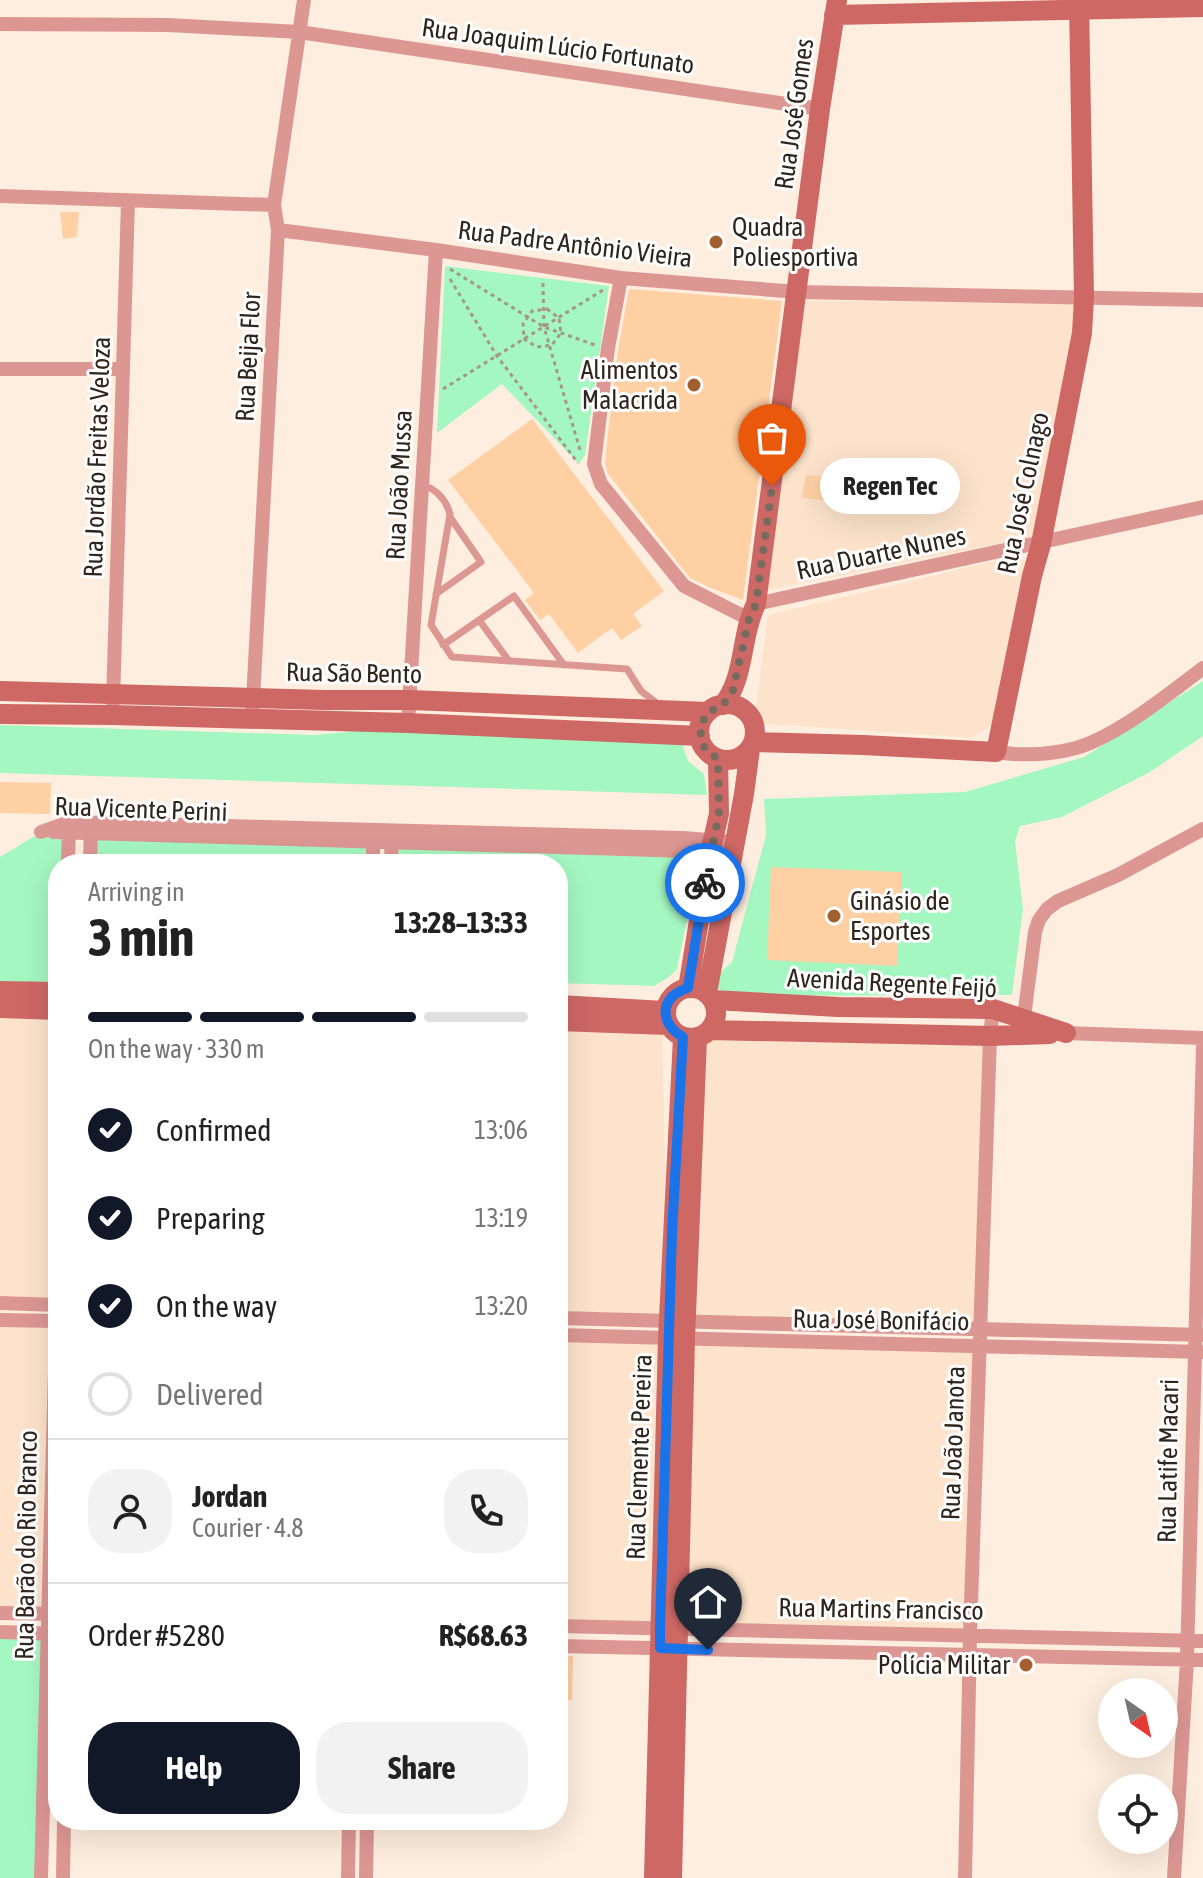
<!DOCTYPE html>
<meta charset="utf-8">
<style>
body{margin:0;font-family:"Asap Condensed",sans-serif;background:#f2f2f2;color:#222;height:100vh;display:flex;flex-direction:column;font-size:30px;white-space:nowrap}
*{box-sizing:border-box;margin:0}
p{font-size:26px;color:#767676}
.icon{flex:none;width:44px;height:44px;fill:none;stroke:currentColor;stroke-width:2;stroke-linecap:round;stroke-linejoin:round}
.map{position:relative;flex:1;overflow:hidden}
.side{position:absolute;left:48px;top:854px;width:520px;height:976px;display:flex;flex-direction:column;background:#fff;border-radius:32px;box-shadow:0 8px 32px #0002}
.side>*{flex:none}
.needle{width:52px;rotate:146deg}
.buttons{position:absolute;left:1098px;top:1678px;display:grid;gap:16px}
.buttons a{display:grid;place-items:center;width:80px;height:80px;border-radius:50%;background:#fff;box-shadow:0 8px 32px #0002;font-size:40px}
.pin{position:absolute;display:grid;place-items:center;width:68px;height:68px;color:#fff;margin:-82px -34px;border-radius:50% 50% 50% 0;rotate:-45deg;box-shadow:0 0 8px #0007}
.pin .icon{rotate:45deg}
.courier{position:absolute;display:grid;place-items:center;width:80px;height:80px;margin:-40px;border:6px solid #1a73e8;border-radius:50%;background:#fff;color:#222;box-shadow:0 2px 10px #0007}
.bubble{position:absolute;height:56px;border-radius:28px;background:#fff;box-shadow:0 8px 32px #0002;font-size:26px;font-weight:700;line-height:56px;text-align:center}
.headline em{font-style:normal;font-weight:700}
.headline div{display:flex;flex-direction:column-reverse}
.headline{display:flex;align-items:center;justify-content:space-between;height:136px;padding:0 40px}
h1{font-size:52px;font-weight:700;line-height:60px}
.bar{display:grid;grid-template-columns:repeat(4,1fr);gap:12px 8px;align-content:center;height:96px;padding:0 40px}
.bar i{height:10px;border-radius:6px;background:#e0e0e0}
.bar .selected{background:#111827}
.bar p{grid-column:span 4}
.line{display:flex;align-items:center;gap:20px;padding:0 40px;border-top:2px solid #e0e0e0}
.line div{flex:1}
.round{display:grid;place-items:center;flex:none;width:84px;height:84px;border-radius:32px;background:#f2f2f2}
ol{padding:0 40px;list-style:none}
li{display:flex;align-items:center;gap:24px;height:88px}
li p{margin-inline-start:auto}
li .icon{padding:8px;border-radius:50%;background:#111827;color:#fff;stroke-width:4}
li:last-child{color:#767676}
li i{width:44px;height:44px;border:4px solid #e0e0e0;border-radius:50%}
.action{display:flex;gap:16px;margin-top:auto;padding:16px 40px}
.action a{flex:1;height:92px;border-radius:32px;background:#111827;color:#fff;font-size:32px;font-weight:700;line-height:92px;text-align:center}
.action a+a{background:#f2f2f2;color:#222}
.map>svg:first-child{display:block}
</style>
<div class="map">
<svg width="1203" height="1878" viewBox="0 0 1203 1878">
<rect width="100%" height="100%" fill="#feeedf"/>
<path fill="#fde3cb" d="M 806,301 L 1079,302 L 1039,535 L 764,591 Z
M 1016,556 L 1028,563 L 998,721 L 972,738 L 754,723 L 768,615 Z
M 0,1008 L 58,1010 L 57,1305 L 0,1303 Z
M 558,1024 L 662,1028 L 669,1321 L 558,1318 Z
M 702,1034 L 990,1036 L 981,1329 L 686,1322 Z
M 0,1320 L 56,1321 L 48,1614 L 0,1613 Z
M 558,1335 L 668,1338 L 660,1628 L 558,1626 Z
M 685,1339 L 980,1346 L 970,1635 L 678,1629 Z"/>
<path fill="#a5f7c2" d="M 445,266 L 609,286 L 585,455 L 579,464 L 502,384 L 437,433 Z
M 1203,681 L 1203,736 L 1150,772 L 1062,817 L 1020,826 L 1015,841 L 1023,909 L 1012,995 L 722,996 L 714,978 L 732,962 L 766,835 L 764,799 L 965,792 L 1084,757 Z
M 477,720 L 681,740 L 688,761 L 704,774 L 707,795 L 0,773 L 0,725 L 315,735 Z
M 41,832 L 68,832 L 68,864 L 58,864 L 58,992 L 0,989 L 0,857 Z
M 91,833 L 373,841 L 373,864 L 90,864 Z
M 399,848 L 700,855 L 677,969 L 669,977 L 654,986 L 558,983 L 558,864 L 398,864 Z
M 0,1635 L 43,1636 L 36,1878 L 0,1878 Z"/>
<path fill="#fed0a4" d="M 60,212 L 79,212 L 77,237 L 63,239 Z
M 629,289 L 782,301 L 743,600 L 711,588 L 690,578 L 608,474 L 605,464 L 607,442 L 618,350 Z
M 532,419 L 664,591 L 633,614 L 642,626 L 621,640 L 612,628 L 578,653 L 549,614 L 540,620 L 525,600 L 534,593 L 448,480 Z
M 806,475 L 831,477 L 830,501 L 802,498 Z
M 0,782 L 51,783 L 50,814 L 0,813 Z
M 771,867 L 902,872 L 897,966 L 767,960 Z
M 558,1656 L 573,1656 L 572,1700 L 558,1700 Z"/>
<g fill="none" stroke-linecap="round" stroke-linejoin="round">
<path stroke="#a4978a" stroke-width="3" stroke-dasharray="4 4" stroke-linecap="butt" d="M 450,269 L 544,327 L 595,345
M 450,279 L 497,356 L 578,463
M 543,283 L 544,327 L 580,450
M 547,309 L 559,318 L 561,333 L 552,345 L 537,347 L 524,339 L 523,324 L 532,311 Z
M 443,389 L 603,290"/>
<path stroke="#dd9793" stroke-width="7" d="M 423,485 C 438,490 446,500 450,514 L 431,625 L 452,657 L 627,669 L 641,691 L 658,704
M 436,594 L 481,562 L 450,517
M 479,620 L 509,661
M 443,645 L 514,596 L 564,665"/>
<path stroke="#dd9793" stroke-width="14" d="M 0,24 L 168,25 L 299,32 L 820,109
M 0,196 L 274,205
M 278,230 L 436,250 L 621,278 L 798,292 L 1203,300
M 621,278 L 608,348 L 594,464 L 601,484 L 684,586 L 749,619
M 0,369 L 123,369
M 756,604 L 1203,507
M 113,702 L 128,201
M 252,719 L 278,230 L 274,205 L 304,0
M 408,723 L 436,250
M 996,752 C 1023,756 1050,755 1076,748 C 1117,736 1169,694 1203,668
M 41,832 L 69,822 L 683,838 L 734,842
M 53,832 L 688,851 L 732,854
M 68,864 L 69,824
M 90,864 L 91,824
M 373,864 L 373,832
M 391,864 L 392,832
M 1023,1025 L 1035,932 L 1039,920 L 1047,909 L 1058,901 L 1118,875 L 1203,829
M 1066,1033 L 1203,1038
M 0,1303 L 58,1305
M 558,1318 L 1203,1335
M 0,1320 L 58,1321
M 558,1335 L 1201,1352
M 0,1613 L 58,1614
M 558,1626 L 1203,1641
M 0,1632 L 58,1634
M 558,1646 L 1203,1660
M 41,1878 L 58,1261
M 63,1878 L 64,1820
M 348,1878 L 349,1820
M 366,1878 L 367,1820
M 965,1878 L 970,1635 L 990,1036 L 993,1009
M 1174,1878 L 1187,1660 L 1203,1045"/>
<path stroke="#cd6865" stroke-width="20" d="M 834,15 L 1203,7
M 0,691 L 324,700 L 410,700 L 708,712
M699 732a28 28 0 1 1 56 0a28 28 0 1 1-56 0Z
M 723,705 C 746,676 740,636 756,604 L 820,109 L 837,0
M 0,714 L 112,715 L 408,723 L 700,736
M 754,742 L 863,745 L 996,752 L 1032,576 L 1041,544 L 1082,333 L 1084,298 L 1079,0
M666 1013a25 25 0 1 1 50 0a25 25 0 1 1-50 0Z
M 688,988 L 710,853 L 719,814 L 718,759
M 0,991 L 58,992
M 707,993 L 744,794 L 750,749
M 713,1000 L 838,1007 L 993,1009 L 1066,1033
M 558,1005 L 665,1011
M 0,1008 L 58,1010
M 558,1021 L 668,1025
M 710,1030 L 990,1036 L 1050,1034
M 654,1878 L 668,1338 L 683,1037
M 672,1878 L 685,1339 L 697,1038"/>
</g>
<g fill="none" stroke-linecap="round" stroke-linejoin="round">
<path stroke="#776b60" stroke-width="8" stroke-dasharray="0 14.4" d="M 705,883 L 719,814 L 718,759 L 706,750 L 702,743 L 700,727 L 708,712 L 723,705 L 733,690 L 749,619 L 756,604 L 772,486"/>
<path stroke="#1a73e8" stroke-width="10" d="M 705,883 L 688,988 C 660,996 658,1023 683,1037 L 672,1232 L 660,1628 L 660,1648 L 708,1650"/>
</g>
<g fill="#a45f31" stroke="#fff" stroke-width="3">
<circle cx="716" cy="242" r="8"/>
<circle cx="694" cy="385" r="8"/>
<circle cx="834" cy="916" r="8"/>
<circle cx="1026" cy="1665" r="8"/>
</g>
<g text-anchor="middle" stroke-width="6" stroke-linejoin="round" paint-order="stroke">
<g font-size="26" fill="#2f251c" stroke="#fff">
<text transform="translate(558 46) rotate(8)" y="9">Rua Joaquim Lúcio Fortunato</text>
<text transform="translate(794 114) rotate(-82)" y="9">Rua José Gomes</text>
<text transform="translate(575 244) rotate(7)" y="9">Rua Padre Antônio Vieira</text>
<text transform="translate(248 357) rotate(-87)" y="9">Rua Beija Flor</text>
<text transform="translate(97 457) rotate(-88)" y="9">Rua Jordão Freitas Veloza</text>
<text transform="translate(399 485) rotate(-87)" y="9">Rua João Mussa</text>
<text transform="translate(1023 493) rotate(-78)" y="9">Rua José Colnago</text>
<text transform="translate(881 553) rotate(-12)" y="9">Rua Duarte Nunes</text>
<text transform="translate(354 673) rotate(1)" y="9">Rua São Bento</text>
<text transform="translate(141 809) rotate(2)" y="9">Rua Vicente Perini</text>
<text transform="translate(892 983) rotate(3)" y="9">Avenida Regente Feijó</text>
<text transform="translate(881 1320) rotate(1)" y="9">Rua José Bonifácio</text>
<text transform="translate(953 1443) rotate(-88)" y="9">Rua João Janota</text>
<text transform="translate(639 1457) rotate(-88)" y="9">Rua Clemente Pereira</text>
<text transform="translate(1168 1461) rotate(-89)" y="9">Rua Latife Macari</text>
<text transform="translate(26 1545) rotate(-89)" y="9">Rua Barão do Rio Branco</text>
<text transform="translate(881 1609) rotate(1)" y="9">Rua Martins Francisco</text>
</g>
<g font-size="26" fill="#2f251c" stroke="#fff" text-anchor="start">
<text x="732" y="236">Quadra<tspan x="732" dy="30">Poliesportiva</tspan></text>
<text x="678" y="379" text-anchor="end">Alimentos<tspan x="678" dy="30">Malacrida</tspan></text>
<text x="850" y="910">Ginásio de<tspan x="850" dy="30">Esportes</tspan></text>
<text x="1010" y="1674" text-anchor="end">Polícia Militar</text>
</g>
</g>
</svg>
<div class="buttons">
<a><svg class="needle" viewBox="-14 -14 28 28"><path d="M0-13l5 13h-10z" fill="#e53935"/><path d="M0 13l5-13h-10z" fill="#767676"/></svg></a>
<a><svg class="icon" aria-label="locate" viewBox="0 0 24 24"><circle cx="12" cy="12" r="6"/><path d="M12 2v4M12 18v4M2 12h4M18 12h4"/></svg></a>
</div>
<div class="pin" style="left:772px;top:486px;background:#ea580c"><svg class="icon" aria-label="bag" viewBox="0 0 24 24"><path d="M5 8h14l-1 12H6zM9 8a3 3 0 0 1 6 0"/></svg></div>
<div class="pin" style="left:708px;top:1650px;background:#1f2937"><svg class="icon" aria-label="home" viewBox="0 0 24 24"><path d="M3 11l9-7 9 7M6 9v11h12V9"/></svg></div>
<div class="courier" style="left:705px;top:883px"><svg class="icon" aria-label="bike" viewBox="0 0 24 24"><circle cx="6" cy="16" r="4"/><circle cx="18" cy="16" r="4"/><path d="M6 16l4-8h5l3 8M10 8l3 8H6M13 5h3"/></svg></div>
<div class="bubble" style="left:820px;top:458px;width:140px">Regen Tec</div>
<section class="side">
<div class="headline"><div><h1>3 min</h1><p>Arriving in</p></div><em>13:28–13:33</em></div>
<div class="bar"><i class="selected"></i><i class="selected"></i><i class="selected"></i><i></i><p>On the way · 330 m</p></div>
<ol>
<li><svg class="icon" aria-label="check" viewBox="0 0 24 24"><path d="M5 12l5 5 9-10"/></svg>Confirmed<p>13:06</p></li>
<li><svg class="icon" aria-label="check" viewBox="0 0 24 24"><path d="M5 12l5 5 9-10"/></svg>Preparing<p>13:19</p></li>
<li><svg class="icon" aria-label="check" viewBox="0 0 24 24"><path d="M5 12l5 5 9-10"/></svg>On the way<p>13:20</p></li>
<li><i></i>Delivered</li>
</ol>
<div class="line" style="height:144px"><a class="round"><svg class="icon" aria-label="person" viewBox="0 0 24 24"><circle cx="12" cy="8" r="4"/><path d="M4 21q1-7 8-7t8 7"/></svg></a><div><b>Jordan</b><p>Courier · 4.8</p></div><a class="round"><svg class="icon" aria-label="phone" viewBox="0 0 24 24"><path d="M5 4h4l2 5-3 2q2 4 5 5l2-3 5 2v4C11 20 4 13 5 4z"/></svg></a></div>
<div class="line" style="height:104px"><div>Order #5280</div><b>R$68.63</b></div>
<div class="action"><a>Help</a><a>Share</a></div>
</section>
</div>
